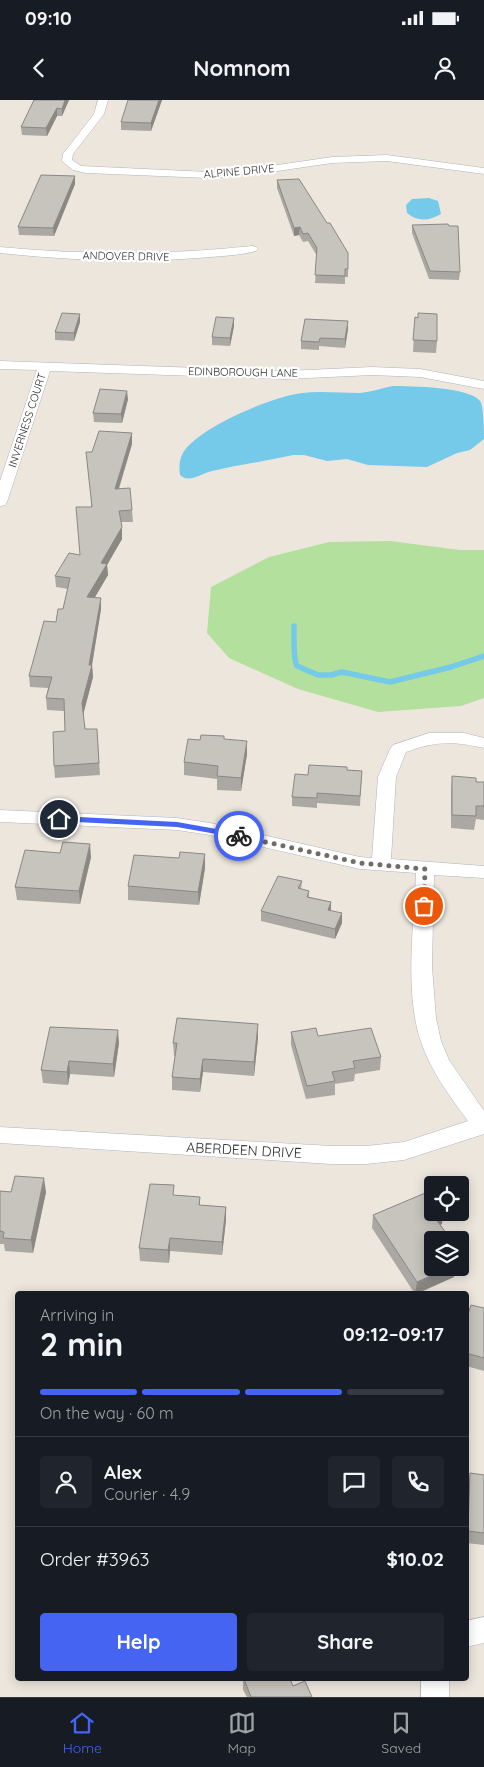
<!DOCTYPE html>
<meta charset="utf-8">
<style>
body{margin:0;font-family:Quicksand,sans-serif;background:#20242c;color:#f1f3f6;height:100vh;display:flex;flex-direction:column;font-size:19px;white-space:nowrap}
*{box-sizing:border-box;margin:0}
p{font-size:16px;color:#9ea1a6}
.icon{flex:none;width:28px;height:28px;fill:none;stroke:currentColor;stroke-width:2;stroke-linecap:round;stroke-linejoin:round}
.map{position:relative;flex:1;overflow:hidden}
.details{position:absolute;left:15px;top:1191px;width:454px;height:390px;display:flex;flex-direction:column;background:#171b24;border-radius:5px;box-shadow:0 2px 12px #0003}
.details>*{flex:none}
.buttons{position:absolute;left:424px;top:1076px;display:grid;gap:10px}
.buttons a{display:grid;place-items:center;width:45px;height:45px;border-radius:5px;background:#171b24;box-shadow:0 2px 12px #0003;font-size:25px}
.pin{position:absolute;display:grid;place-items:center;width:42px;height:42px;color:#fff;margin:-21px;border:2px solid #fff;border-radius:50%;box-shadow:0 1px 5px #0007}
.courier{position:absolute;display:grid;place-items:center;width:50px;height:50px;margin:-25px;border:4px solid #4564f1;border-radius:50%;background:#fff;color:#222;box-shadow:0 1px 6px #0007}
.headline em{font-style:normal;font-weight:800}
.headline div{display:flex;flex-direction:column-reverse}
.headline{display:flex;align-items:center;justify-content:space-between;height:85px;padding:0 25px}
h1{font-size:32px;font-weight:800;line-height:38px}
.bar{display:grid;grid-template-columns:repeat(4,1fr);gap:8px 5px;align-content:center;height:60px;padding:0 25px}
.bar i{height:6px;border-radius:4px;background:#363941}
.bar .on{background:#4564f1}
.bar p{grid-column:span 4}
.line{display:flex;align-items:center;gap:12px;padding:0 25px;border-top:1px solid #363941}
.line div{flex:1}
.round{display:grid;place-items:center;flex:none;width:52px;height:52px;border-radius:5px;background:#20242c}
.primary-button{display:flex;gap:10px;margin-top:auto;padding:10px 25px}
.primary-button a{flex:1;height:58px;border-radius:5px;background:#4564f1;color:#fff;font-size:20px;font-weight:800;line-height:58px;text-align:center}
.primary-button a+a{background:#20242c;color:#f1f3f6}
.status{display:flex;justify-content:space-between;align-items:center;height:35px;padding:0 25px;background:#171b24;direction:ltr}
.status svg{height:14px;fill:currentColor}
header{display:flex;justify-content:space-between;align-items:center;height:65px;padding:0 25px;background:#171b24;font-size:22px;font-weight:800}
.tab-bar{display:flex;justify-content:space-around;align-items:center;height:70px;border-top:1px solid #363941;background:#171b24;font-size:14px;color:#9ea1a6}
.tab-bar a{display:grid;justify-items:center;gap:2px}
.tab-bar .on{color:#4564f1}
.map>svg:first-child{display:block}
</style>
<div class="status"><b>09:10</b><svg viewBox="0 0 49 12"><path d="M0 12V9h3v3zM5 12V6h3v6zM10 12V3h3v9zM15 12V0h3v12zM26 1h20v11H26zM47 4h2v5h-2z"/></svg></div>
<header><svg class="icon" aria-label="back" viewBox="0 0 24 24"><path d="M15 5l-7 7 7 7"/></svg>Nomnom<svg class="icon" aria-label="person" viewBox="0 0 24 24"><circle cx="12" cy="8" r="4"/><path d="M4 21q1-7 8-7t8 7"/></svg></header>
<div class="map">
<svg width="484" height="1597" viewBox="0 0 484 1597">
<rect width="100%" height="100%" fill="#ece6dd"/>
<path fill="#b3e09c" d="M 390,441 L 460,450 L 484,450 L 484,598 L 461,606 L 378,612 L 298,589 L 229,558 L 207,533 L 211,487 L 269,457 L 329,442 Z"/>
<path fill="#75c9e9" d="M 429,98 L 438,101 L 441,114 C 429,121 418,122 407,113 L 406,105 L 412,99 Z
M 393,286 C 411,286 469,287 480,301 C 484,306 484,333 484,339 L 470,350 L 457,353 L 427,367 L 368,365 L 347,359 L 327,361 L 304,355 L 293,355 C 266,361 239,365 212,371 C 202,373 189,384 180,375 C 179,368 179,360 183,353 C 197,328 273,296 302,293 C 321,291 341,293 360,293 C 371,292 382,288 393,286 Z"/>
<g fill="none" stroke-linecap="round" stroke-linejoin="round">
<path stroke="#75c9e9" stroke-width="5.5" d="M 294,526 C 294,536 293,559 297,566 L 318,575 L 331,575 L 342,572 L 390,582 L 451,567 L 484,556"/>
<defs>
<path id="minor" d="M 98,0 L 108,0 L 104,14 L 73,54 L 72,60 L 81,66 L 209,72 L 257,68 L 332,57 L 387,55 L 484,68 L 484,74 L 387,61 L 332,63 L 257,74 L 209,78 L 86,73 L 73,70 L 62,61 L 63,54 L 94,14 Z
M 252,146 L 256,147 L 258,149 L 256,151 C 238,156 218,156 199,158 C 133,163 66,160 0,153 L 0,147 C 84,155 168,155 252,146 Z
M 0,261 L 286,271 L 372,267 L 420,269 L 484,281 L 484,289 L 420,277 L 372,275 L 286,279 L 50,271 L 7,402 L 5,405 L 0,406 L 0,381 L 37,270 L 0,269 Z
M 429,633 L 464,633 L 484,638 L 484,648 C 453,641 436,641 406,652 L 396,677 L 391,759 L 484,766 L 484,778 L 434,775 L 432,867 L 436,918 L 441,941 L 449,960 L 484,1011 L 484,1034 L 404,1060 L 366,1064 L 331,1064 L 0,1043 L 0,1027 L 331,1046 L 366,1046 L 404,1042 L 468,1021 C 450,997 431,971 421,942 C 404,892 414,826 416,773 L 360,769 L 210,735 L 177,730 L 0,722 L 0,710 L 177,718 L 210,723 L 360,757 L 372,758 L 378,677 L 390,649 L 393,645 Z
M 484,1517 L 484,1543 L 466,1547 L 466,1521 Z
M 421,1579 L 449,1579 L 449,1597 L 421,1597 Z"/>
</defs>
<use href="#minor" stroke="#b1b3be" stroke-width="1"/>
<use href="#minor" fill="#fff" fill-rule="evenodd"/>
</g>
<path fill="#aba8a3" d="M 34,0 L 69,0 L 62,16 L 57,16 L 47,36 L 22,35 L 21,27 Z
M 162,0 L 151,31 L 121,30 L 121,22 Z
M 75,76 L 75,84 L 54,136 L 19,135 L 18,127 Z
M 277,80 L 327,123 L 348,153 L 348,177 L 345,177 L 345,184 L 315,183 L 317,156 L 308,141 L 303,142 L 299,135 L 294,136 L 277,88 Z
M 412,125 L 460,172 L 459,180 L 429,179 L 412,133 Z
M 80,214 L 80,222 L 74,241 L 55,240 L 55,232 Z
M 415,217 L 418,218 L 437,241 L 436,253 L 413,252 Z
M 234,226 L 230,246 L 212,245 L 212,237 Z
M 348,229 L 345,248 L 319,246 L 319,250 L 301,249 L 301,241 Z
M 128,299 L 122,323 L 94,322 L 93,313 Z
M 132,344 L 119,389 L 132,410 L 133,422 L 121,422 L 122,439 L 107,465 L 108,475 L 95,497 L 101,509 L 92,565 L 93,577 L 83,615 L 85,629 L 97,629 L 100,675 L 55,678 L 54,666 L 65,631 L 64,611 L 47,610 L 46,598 L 48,588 L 30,587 L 29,576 L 56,522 L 63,509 L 68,489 L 56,487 L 55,476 L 80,455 L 91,407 L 92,352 Z
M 200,640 L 224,640 L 247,654 L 241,691 L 217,690 L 217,679 L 184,675 L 184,662 Z
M 347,670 L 362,671 L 360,706 L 317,703 L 317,708 L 292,706 L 292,697 L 308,675 Z
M 452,676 L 476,682 L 484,682 L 484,720 L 476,719 L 474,730 L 451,728 L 451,689 Z
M 91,757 L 80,804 L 17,800 L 15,787 Z
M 205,768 L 199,805 L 128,800 L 128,786 Z
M 302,781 L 301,789 L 309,791 L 309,797 L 331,802 L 331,811 L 342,823 L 335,839 L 261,821 L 261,811 Z
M 291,932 L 318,936 L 381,957 L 380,970 L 355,974 L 354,981 L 335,984 L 335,995 L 306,999 L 291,945 Z
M 258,938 L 254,976 L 203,972 L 200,992 L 172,990 L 172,977 L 175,956 L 174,956 L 173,943 Z
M 119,943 L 114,977 L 70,974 L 68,985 L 43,983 L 41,970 Z
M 0,1091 L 11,1092 L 46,1092 L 33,1153 L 5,1151 L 4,1144 L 0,1144 Z
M 175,1095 L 200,1097 L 200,1105 L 226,1107 L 226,1120 L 222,1155 L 170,1151 L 169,1163 L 140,1161 L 139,1148 Z
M 373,1115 L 442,1124 L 440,1125 L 454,1177 L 417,1194 L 415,1194 L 372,1128 Z
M 484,1208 L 484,1271 L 466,1266 L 466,1220 Z
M 470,1373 L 484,1375 L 484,1445 L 466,1443 L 468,1385 Z
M 243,1579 L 293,1586 L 312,1597 L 247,1597 L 243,1590 Z"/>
<path fill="#8b8884" d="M 65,0 L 69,0 L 62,16 L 62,9 Z
M 159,0 L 162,0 L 151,31 L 151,23 Z
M 57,8 L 57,16 L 47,36 L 46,28 Z
M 75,76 L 75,84 L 54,136 L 53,128 Z
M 300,127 L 299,135 L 294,136 L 294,128 Z
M 80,214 L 80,222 L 74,241 L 74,233 Z
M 234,218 L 234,226 L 230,246 L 230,238 Z
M 348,221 L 348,229 L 345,248 L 345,239 Z
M 127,291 L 128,299 L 122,323 L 121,314 Z
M 132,333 L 132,344 L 115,400 L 115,389 Z
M 122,427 L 122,439 L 107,465 L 108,475 L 88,509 L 87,497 L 101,463 Z
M 101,498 L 101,509 L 91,571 L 92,565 L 93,577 L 83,615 L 82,603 Z
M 247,641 L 247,654 L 241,691 L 241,678 Z
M 90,744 L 91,757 L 80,804 L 79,791 Z
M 205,754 L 205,768 L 199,805 L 198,792 Z
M 331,802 L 331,812 L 328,810 Z
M 342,813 L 342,823 L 335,839 L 335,829 Z
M 258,924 L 258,938 L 254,976 L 254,962 Z
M 118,930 L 119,943 L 114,977 L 113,964 Z
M 203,959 L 203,972 L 200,992 L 200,979 Z
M 69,961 L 70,974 L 68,985 L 67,972 Z
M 44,1078 L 46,1092 L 33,1153 L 31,1140 Z
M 226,1107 L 226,1120 L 222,1155 L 222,1142 Z
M 440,1112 L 443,1112 L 442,1124 L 432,1128 L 433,1115 Z
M 170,1138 L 170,1151 L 169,1163 L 168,1150 Z
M 449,1168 L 456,1168 L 454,1177 L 415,1194 L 417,1182 Z"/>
<path fill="#c7c3bd" stroke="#8b8884" d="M 34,0 L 65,0 L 62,9 L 57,8 L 46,28 L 21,27 Z
M 128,0 L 159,0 L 151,23 L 121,22 Z
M 41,75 L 75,76 L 53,128 L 18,127 Z
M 299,79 L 327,123 L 330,123 L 348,153 L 348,169 L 345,169 L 345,176 L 315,175 L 317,148 L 308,133 L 303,134 L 300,127 L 294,128 L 277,80 Z
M 448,124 L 449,126 L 458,126 L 460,172 L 430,171 L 412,125 Z
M 62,213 L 80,214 L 74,233 L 55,232 Z
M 418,213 L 437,214 L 437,241 L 413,240 L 415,217 L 418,218 Z
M 216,217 L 234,218 L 230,238 L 212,237 Z
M 305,219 L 348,221 L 345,239 L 320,238 L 319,242 L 301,241 Z
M 100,289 L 127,291 L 121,314 L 93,313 Z
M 99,331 L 132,333 L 115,389 L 130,388 L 132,410 L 119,411 L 122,427 L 101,463 L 107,464 L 87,497 L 101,498 L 89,565 L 92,565 L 82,603 L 85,629 L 97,629 L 99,663 L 54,666 L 53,632 L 65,631 L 64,599 L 46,598 L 52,577 L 29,576 L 44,521 L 56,522 L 58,509 L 63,509 L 70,478 L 55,476 L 69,453 L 80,455 L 76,407 L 92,407 L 86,352 L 92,352 Z
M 201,635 L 224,636 L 224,639 L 247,641 L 241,678 L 217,676 L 218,666 L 184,662 L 188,639 L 200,640 Z
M 309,665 L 347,667 L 347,670 L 362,671 L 360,696 L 317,693 L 317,698 L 292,697 L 295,674 L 308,675 Z
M 452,676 L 476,678 L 476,682 L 484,682 L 484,706 L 476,706 L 476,716 L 452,715 Z
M 63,742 L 90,744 L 79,791 L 15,787 L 25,750 L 60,753 Z
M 180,752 L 205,754 L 198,792 L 128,786 L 134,755 L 179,758 Z
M 278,776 L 302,781 L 298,788 L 309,791 L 307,797 L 331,802 L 328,810 L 342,813 L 335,829 L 261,811 Z
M 177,918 L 258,924 L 254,962 L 203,959 L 200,979 L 172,977 L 177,943 L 173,943 Z
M 50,927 L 118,930 L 113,964 L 69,961 L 67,972 L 41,970 Z
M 316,928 L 318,936 L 371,928 L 381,957 L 353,961 L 355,968 L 332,972 L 335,981 L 307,986 L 291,932 Z
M 15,1076 L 44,1078 L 31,1140 L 3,1138 L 4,1132 L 0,1131 L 0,1091 L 11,1092 Z
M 150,1084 L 174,1085 L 173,1095 L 200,1097 L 199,1105 L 226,1107 L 222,1142 L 170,1138 L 168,1150 L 139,1148 Z
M 430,1091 L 432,1095 L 432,1112 L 440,1112 L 433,1115 L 451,1140 L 432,1140 L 432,1168 L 449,1168 L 417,1182 L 373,1115 Z
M 471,1205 L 484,1208 L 484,1258 L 466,1253 L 466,1220 Z
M 470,1373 L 484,1375 L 484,1433 L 468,1431 Z
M 244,1579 L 290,1579 L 293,1586 L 305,1581 L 312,1597 L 251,1597 Z"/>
<path fill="#4564f1" d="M 59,716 L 177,722 L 239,733 L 243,736 L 239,738 L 177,727 L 56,721 L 55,719 Z"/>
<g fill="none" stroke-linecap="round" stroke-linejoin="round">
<path stroke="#6f6c69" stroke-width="5" stroke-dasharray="0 9" d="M 239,736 L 360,763 L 425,769 L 424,806"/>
</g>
<g text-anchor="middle" stroke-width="4.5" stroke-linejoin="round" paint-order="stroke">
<g font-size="11" fill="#2b2b2b" stroke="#fff">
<text transform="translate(239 71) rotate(-5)" y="4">ALPINE DRIVE</text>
<text transform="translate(126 156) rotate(1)" y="4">ANDOVER DRIVE</text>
<text transform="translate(243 272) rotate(1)" y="4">EDINBOROUGH LANE</text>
<text transform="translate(27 320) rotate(-72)" y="4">INVERNESS COURT</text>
</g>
<g font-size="14" fill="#2b2b2b" stroke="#fff">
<text transform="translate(244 1050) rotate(3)" y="5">ABERDEEN DRIVE</text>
</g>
</g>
</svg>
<div class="buttons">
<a><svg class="icon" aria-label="locate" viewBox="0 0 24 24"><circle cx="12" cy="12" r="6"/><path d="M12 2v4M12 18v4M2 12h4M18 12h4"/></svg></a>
<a><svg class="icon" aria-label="layers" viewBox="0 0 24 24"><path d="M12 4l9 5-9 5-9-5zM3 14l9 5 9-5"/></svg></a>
</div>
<div class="pin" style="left:424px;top:806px;background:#ea580c"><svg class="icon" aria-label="bag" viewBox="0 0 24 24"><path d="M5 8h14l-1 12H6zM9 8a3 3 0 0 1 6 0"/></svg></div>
<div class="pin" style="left:59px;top:719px;background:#1f2937"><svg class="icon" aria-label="home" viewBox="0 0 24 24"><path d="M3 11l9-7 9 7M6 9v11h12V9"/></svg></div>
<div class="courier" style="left:239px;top:736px"><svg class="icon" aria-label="bike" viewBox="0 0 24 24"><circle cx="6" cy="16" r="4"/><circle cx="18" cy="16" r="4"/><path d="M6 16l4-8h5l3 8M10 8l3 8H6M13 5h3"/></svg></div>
<section class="details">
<div class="headline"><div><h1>2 min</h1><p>Arriving in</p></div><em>09:12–09:17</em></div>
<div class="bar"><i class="on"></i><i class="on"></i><i class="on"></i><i></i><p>On the way · 60 m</p></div>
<div class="line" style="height:90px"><a class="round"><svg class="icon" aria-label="person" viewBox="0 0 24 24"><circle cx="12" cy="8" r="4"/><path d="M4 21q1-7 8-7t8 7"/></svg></a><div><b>Alex</b><p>Courier · 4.9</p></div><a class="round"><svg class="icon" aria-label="chat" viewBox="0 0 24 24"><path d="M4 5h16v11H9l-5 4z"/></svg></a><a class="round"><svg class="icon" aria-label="phone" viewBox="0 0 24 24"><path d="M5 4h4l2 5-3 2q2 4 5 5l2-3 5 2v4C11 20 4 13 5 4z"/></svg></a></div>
<div class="line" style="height:65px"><div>Order #3963</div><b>$10.02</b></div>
<div class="primary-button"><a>Help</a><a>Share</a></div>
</section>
</div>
<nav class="tab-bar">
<a class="on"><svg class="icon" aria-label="home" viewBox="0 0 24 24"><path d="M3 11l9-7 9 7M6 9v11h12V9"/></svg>Home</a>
<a><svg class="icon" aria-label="map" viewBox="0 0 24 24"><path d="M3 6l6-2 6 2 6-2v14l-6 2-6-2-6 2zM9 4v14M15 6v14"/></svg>Map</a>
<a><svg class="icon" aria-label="saved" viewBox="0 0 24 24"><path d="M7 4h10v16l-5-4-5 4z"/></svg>Saved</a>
</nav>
